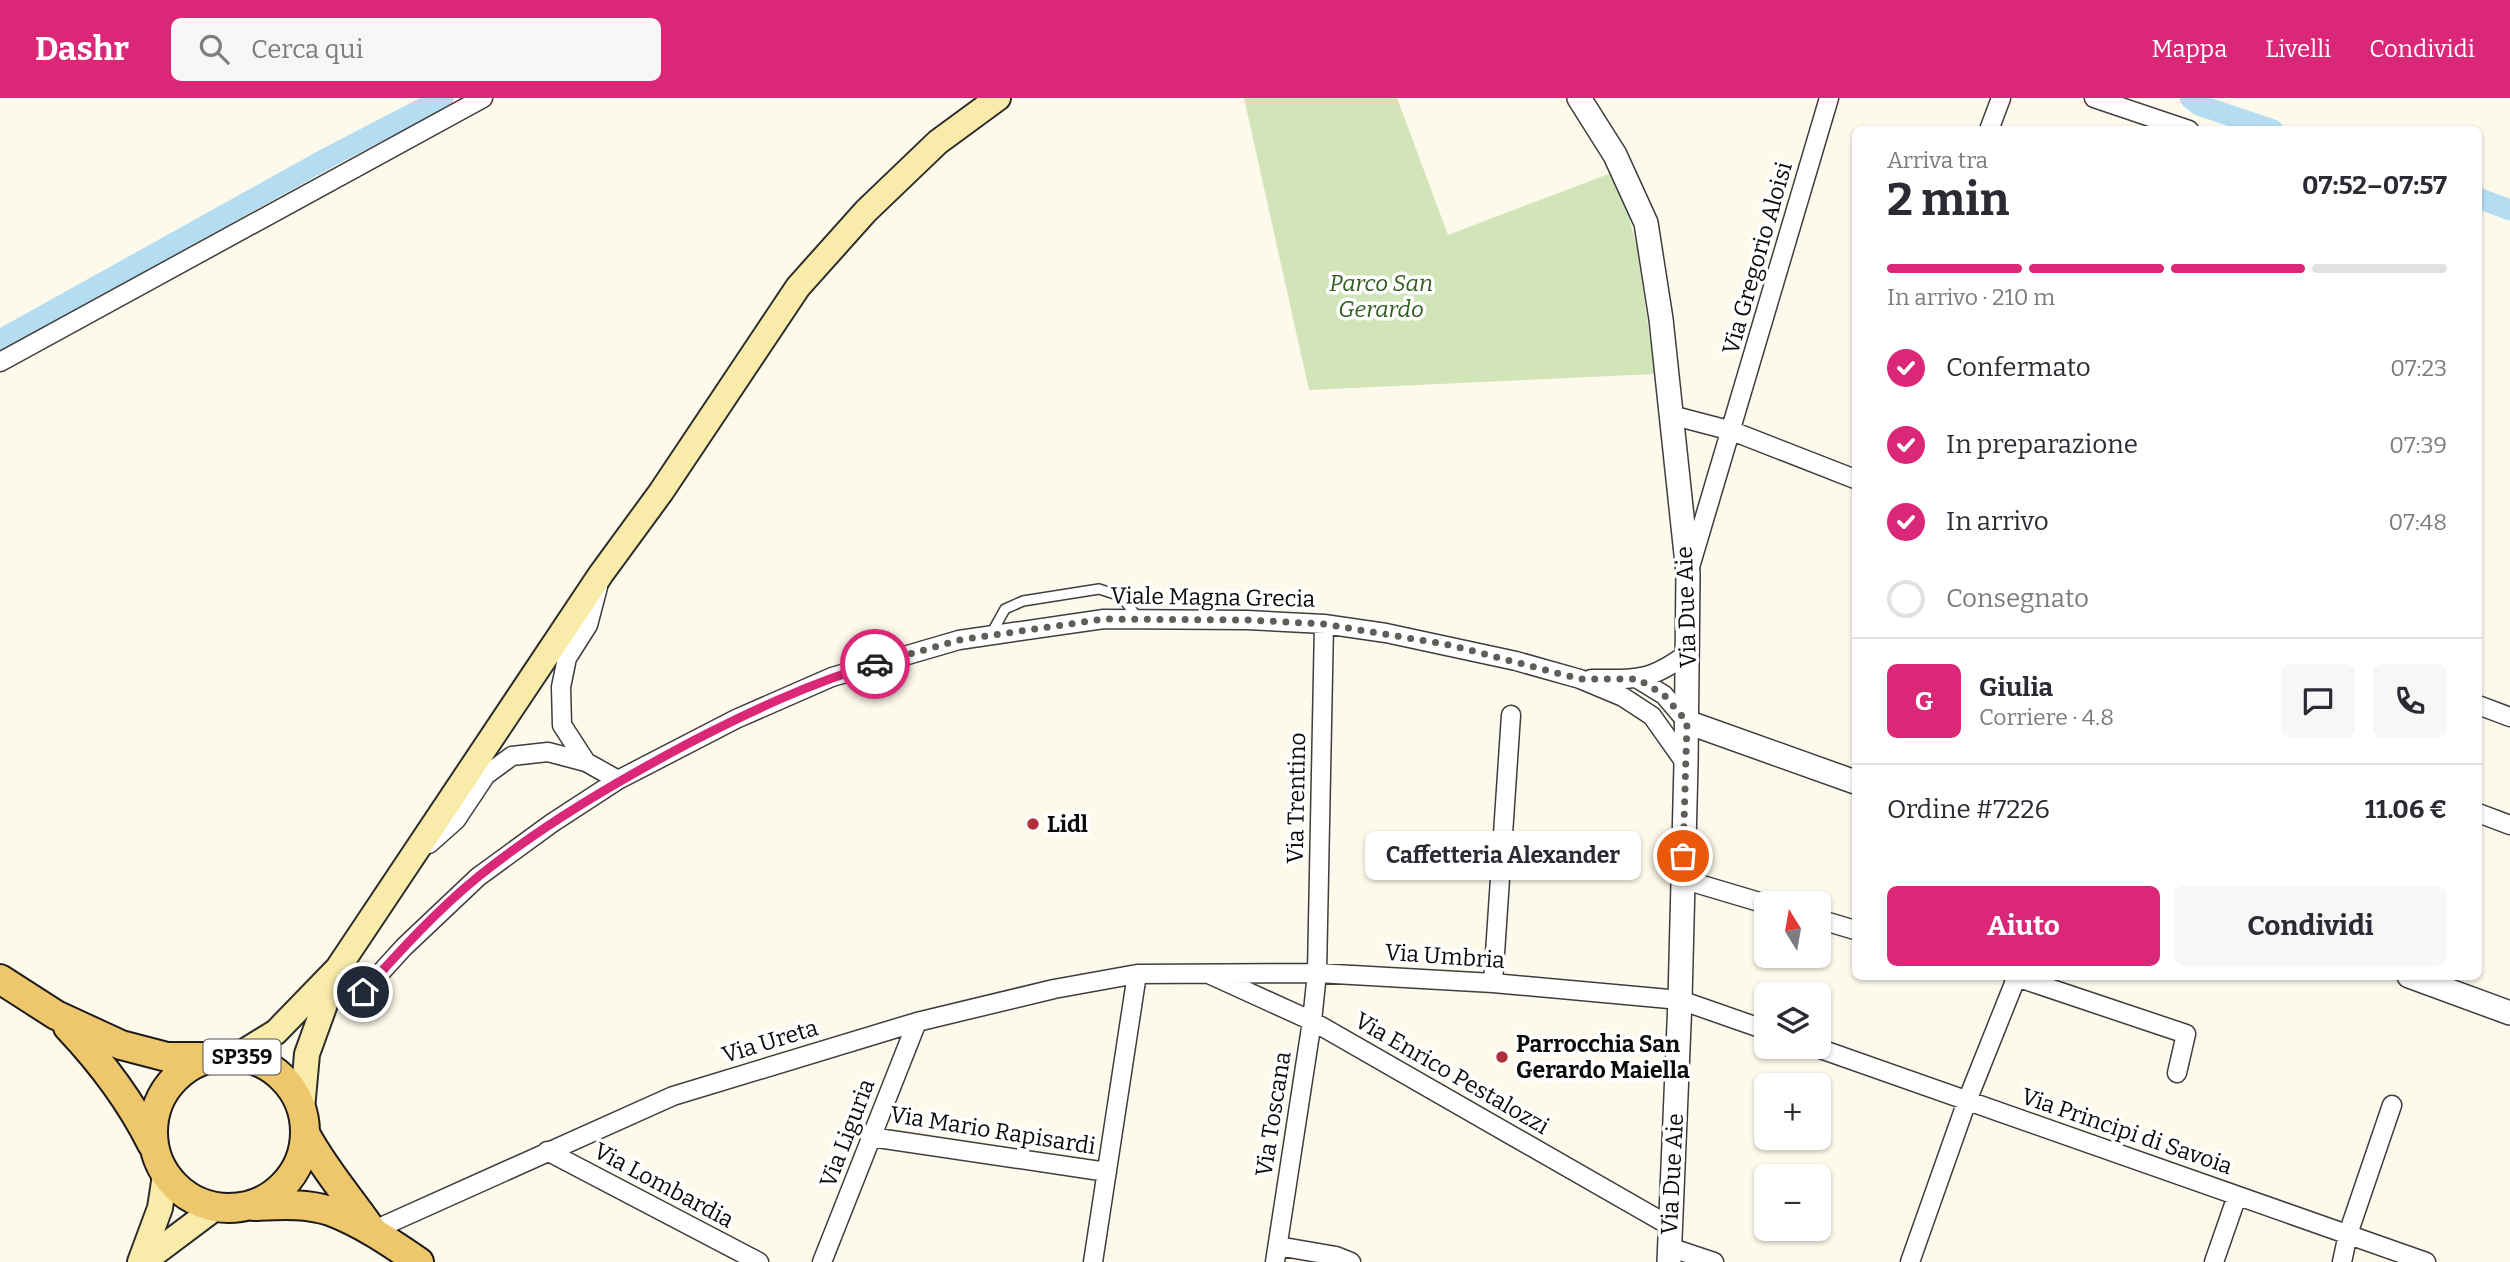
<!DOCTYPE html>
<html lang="it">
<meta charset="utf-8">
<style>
body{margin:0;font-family:Bitter,serif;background:#f7f7f7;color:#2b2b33;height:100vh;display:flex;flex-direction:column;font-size:26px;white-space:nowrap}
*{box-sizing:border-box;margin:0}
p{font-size:23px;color:#7c7c81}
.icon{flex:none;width:38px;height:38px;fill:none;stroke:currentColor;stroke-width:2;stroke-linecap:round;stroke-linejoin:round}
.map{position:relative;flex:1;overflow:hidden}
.sheet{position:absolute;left:1852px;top:28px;width:630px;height:854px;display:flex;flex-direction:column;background:#fff;border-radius:10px;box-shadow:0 2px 5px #0004}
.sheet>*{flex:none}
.needle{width:46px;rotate:349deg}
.fabs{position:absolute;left:1754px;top:793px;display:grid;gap:14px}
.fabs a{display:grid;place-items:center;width:77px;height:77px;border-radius:10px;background:#fff;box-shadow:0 2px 5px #0004;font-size:35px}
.pin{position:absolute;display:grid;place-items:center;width:60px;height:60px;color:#fff;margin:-30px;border:4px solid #fff;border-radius:50%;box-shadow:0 2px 7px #0007}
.courier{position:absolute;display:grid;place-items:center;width:70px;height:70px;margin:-35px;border:5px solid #db2777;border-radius:50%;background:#fff;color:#222;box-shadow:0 2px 9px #0007}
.bubble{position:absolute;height:49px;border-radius:10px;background:#fff;box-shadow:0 2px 5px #0004;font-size:23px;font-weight:700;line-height:49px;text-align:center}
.overview em{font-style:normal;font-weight:700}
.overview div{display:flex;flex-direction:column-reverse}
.overview{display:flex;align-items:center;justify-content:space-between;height:119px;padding:0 35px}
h1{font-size:46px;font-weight:700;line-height:52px}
.bar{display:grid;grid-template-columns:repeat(4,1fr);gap:10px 7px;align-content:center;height:84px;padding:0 35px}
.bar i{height:9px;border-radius:5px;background:#e1e1e2}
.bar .selected{background:#db2777}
.bar p{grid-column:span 4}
.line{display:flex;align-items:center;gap:18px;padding:0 35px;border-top:2px solid #e1e1e2}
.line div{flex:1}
.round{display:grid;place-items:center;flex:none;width:74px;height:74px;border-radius:10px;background:#f7f7f7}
ol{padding:0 35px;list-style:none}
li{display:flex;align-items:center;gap:21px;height:77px}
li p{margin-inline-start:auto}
li .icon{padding:7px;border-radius:50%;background:#db2777;color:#fff;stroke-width:4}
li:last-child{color:#7c7c81}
li i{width:38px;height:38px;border:4px solid #e1e1e2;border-radius:50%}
.button{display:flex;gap:14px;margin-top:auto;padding:14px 35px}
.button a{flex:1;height:80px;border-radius:10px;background:#db2777;color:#fff;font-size:28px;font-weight:700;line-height:80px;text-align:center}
.button a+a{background:#f7f7f7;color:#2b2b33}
header{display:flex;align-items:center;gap:42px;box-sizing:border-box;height:98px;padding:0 35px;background:#db2777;color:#fff}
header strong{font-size:33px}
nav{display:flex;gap:38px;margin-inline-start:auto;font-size:24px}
.search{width:490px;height:63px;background:#f7f7f7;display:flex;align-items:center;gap:18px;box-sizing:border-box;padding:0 24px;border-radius:10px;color:#7c7c81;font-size:26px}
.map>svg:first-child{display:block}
</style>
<header>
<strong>Dashr</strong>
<div class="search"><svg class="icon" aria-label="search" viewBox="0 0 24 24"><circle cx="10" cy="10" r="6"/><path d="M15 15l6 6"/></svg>Cerca qui</div>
<nav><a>Mappa</a><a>Livelli</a><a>Condividi</a></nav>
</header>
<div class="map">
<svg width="2510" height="1164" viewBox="0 0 2510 1164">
<rect width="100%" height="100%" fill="#fdf9eb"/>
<path fill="#d2e5b8" d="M 1244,0 L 1397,0 L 1448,137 L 1611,75 L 1628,114 L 1637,151 L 1655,276 L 1309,292 Z"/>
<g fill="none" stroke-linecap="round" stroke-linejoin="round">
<path stroke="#b4ddf1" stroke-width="21" d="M 2190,0 L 2199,7 L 2273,32
M 2478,100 L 2510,112
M 0,242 L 329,59 L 443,0"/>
<defs>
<path id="service" d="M 990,538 L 1005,511 L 1023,503 L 1099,491 L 1121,498 L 1138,520"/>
<path id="minor" d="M 2094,0 L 2189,32
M 1989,32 L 2001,0
M 0,264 L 483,0
M 1671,317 L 1732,333 L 1855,381
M 1690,469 L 1829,0
M 1591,581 C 1638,581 1649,584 1688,555
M 1638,581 L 1664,597 L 1687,624
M 2478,607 L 2510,619
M 586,664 L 562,627 L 561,589 L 567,560 L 588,527 L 598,489
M 2478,715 L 2510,727
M 429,746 L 456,722 L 486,677 L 512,658 L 548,654 L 586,664 L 618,682
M 1682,781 L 1766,806
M 1818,821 L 1855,832
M 1211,877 L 1312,923 L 1670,1128
M 2013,878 L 2186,936 L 2177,975
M 1493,885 L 1511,617
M 363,894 L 404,849 L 478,779 L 552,725 L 618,682 L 736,621 L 832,579 L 959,542 L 1104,521 L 1247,522 L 1324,526 L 1386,535 L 1516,563 L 1580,581 L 1623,599 L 1652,618 L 1686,666
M 1812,948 L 2426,1164
M 871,1039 L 1107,1074
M 547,1053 L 759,1164
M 372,1133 L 673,998 L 917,924 L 1054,891 L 1137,876 L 1317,875 L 1493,885 L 1680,902 L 1766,932
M 1278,1148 L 1336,1158 L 1351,1164
M 1669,1149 L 1714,1164
M 822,1164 L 917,924
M 1093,1164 L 1137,876
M 1275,1164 L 1312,923 L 1317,875 L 1324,526
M 1910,1164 L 1967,1003 L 2017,878
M 2214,1164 L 2237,1098
M 2342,1164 L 2348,1136 L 2392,1007"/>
<path id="tertiary" d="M 1579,0 L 1615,57 L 1646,125 L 1661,221 L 1688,475 L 1686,666 L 1680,902 L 1669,1164
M 1687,624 L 1855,684
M 2409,878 L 2510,915"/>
<path id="secondary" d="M 237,958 L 276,934 L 338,870 L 601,476 L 661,394 L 798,189 L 866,113 L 938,44 L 998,0
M 302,1011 L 307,956 L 333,884
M 140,1164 L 160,1110 L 165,1077
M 143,1164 L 215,1110"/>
<path id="primary" d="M 0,881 L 56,917 L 121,947 L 167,959 L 207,959
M 68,929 C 102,965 130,1002 152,1046
M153 1034a76 76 0 1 1 152 0a76 76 0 1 1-152 0Z
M 306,1037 C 324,1071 349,1099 371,1131
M 254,1108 C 279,1107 306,1105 330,1113 C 362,1125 391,1145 419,1164"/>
</defs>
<use href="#service" stroke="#3e3e3e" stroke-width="12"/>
<use href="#minor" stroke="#3e3e3e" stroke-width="21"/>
<use href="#tertiary" stroke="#3e3e3e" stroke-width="26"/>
<use href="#secondary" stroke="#2d2d2d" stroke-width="28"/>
<use href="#primary" stroke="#1c1c1c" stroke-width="32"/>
<use href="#service" stroke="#fff" stroke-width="9"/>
<use href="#minor" stroke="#fff" stroke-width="18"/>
<use href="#tertiary" stroke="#fff" stroke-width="23"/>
<use href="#secondary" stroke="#f9ecab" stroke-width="24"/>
<use href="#primary" stroke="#eec66b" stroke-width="28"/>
</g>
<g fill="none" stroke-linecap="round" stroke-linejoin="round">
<path stroke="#605e59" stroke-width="7" stroke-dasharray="0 12.6" d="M 875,566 L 959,542 L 1104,521 L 1247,522 L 1324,526 L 1450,547 L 1580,581 L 1638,581 L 1664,597 L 1687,624 L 1683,758"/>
<path stroke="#db2777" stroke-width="9" d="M 363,894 C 399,854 437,812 479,778 C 544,726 616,684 689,645 C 749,614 810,585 875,566"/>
</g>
<g fill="#b02f3c" stroke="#fff" stroke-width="2.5">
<circle cx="1033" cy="726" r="7"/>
<circle cx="1502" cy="959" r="7"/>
</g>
<g text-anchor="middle" stroke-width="7" stroke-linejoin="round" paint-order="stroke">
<rect fill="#fff" stroke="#545454" stroke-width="2" x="203.5" y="941.5" width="77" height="35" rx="5"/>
<g font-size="21" font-weight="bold" fill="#0b0b0b">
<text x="242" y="966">SP359</text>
</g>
<g font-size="23" fill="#0b0b0b" stroke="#fff">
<text transform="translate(1757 160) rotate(-74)" y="8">Via Gregorio Aloisi</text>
<text transform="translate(1213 499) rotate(1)" y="8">Viale Magna Grecia</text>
<text transform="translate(1686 509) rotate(-92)" y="8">Via Due Aie</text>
<text transform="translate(1296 700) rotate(-89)" y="8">Via Trentino</text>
<text transform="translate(1445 858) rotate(4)" y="8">Via Umbria</text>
<text transform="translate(770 943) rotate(-17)" y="8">Via Ureta</text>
<text transform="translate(1452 975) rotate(30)" y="8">Via Enrico Pestalozzi</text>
<text transform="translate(1273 1016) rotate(-81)" y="8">Via Toscana</text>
<text transform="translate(993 1032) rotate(9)" y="8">Via Mario Rapisardi</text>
<text transform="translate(2127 1033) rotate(19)" y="8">Via Principi di Savoia</text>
<text transform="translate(847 1035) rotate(-69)" y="8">Via Liguria</text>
<text transform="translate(1672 1076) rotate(-87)" y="8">Via Due Aie</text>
<text transform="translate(664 1087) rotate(28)" y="8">Via Lombardia</text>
</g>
<g font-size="23" font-style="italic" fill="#315d21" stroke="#fff">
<text x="1381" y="193">Parco San<tspan x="1381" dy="26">Gerardo</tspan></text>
</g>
<g font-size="23" font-weight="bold" fill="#0b0b0b" stroke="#fff" text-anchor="start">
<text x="1047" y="734">Lidl</text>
<text x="1516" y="954">Parrocchia San<tspan x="1516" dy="26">Gerardo Maiella</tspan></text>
</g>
</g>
</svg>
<div class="fabs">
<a><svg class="needle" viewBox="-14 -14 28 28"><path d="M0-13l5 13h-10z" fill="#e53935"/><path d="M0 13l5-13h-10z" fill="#7c7c81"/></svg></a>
<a><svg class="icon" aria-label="layers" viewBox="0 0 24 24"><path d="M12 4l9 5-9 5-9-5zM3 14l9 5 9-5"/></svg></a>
<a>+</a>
<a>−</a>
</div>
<div class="pin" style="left:1683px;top:758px;background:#ea580c"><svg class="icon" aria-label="bag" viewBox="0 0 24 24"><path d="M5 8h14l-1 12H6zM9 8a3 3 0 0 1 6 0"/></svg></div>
<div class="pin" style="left:363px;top:894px;background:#1f2937"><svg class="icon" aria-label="home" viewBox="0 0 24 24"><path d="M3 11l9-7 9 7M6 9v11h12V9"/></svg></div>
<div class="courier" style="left:875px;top:566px"><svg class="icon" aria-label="car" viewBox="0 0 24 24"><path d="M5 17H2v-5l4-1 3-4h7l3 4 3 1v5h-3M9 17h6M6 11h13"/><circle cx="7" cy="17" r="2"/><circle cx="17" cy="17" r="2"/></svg></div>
<div class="bubble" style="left:1365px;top:733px;width:276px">Caffetteria Alexander</div>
<section class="sheet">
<div class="overview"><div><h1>2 min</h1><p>Arriva tra</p></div><em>07:52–07:57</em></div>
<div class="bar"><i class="selected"></i><i class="selected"></i><i class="selected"></i><i></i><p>In arrivo · 210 m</p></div>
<ol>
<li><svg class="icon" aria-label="check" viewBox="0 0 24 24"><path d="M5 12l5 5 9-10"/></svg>Confermato<p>07:23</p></li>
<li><svg class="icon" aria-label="check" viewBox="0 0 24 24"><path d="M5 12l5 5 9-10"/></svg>In preparazione<p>07:39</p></li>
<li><svg class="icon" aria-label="check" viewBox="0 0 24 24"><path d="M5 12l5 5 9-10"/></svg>In arrivo<p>07:48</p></li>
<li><i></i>Consegnato</li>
</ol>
<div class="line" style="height:126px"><b class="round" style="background:#db2777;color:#fff">G</b><div><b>Giulia</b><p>Corriere · 4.8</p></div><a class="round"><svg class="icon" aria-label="chat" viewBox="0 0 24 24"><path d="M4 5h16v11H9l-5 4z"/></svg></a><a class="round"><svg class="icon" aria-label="phone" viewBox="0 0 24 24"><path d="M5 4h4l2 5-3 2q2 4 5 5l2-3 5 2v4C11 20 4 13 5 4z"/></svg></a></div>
<div class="line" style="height:91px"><div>Ordine #7226</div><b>11.06 €</b></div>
<div class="button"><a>Aiuto</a><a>Condividi</a></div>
</section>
</div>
